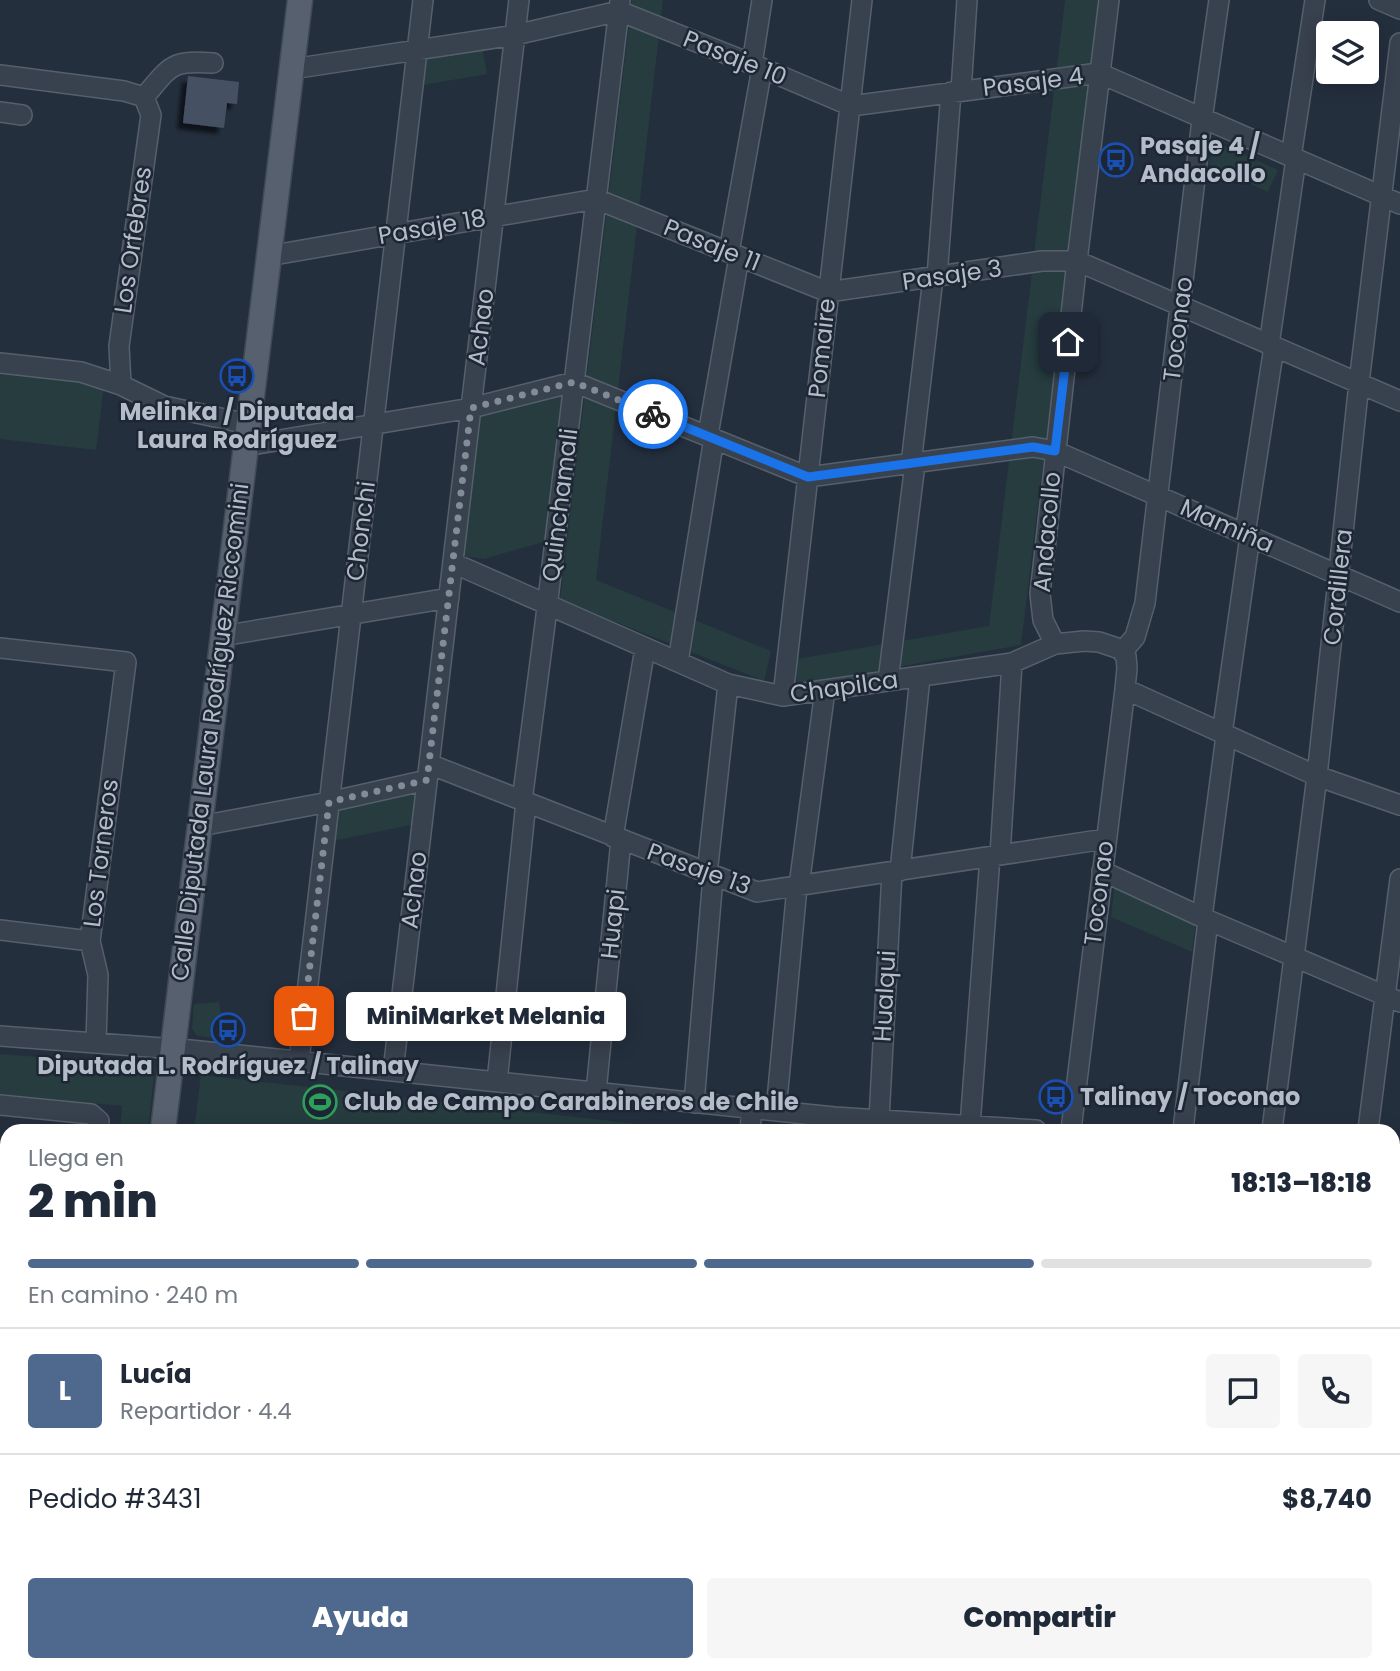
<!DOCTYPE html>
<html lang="es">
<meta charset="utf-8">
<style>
body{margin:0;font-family:Poppins,sans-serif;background:#f6f6f7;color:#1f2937;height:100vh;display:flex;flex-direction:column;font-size:26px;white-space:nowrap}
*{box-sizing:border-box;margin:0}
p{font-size:23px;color:#747a83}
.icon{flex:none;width:38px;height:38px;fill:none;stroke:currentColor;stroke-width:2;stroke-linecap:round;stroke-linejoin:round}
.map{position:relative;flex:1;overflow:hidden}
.drawer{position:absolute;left:0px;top:1124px;width:1400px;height:548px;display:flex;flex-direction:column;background:#fff;border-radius:21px 21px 0 0;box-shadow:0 4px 18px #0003}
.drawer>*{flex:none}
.tools{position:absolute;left:1316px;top:21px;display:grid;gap:14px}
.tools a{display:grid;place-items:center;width:63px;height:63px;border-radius:7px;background:#fff;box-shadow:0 4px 18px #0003;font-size:35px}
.pin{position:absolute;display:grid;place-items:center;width:60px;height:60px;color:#fff;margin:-30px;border-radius:14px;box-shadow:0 4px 10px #0006}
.courier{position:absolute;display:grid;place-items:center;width:70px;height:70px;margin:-35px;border:5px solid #1a73e8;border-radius:50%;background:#fff;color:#222;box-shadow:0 2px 9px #0007}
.bubble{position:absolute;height:49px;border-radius:7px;background:#fff;box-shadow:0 4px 18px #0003;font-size:23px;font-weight:800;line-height:49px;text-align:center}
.summary em{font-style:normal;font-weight:800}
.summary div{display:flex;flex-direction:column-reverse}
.summary{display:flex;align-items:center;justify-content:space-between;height:119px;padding:0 28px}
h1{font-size:46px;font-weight:800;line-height:52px}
.bar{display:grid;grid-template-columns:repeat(4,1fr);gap:10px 7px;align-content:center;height:84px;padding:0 28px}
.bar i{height:9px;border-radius:5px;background:#e0e1e3}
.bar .current{background:#4f688e}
.bar p{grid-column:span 4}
.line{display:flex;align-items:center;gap:18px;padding:0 28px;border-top:2px solid #e0e1e3}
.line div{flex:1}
.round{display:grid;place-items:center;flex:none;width:74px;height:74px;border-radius:7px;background:#f6f6f7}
.button{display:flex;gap:14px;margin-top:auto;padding:14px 28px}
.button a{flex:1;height:80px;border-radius:7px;background:#4f688e;color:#fff;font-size:28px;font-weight:800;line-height:80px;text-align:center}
.button a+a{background:#f6f6f7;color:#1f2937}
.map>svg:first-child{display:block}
</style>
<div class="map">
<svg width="1400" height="1671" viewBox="0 0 1400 1671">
<defs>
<filter id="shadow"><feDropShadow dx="-6" dy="6" stdDeviation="2" flood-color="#0009"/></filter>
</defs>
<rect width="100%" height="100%" fill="#242f3e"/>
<path fill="#263c3f" d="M 632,0 L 663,0 L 596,580 L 771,651 L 764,681 L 560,600 Z
M 1065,0 L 1099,0 L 1021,645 L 797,685 L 797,659 L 989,626 Z
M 483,51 L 487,74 L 423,85 L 419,61 Z
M 1218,143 L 1278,170 L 1268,192 L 1208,164 Z
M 0,372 L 104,385 L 96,450 L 0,439 Z
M 564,392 L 550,540 L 484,559 L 464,556 L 478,412 Z
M 421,786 L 416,824 L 332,841 L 335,805 Z
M 1115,882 L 1196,920 L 1192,952 L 1111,917 Z
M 219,1002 L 224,1039 L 197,1036 L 192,1029 L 194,1004 Z
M 0,1054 L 155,1066 L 148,1130 L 120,1130 L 122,1106 L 0,1094 Z
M 201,1075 L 683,1129 L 702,1130 L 194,1130 Z
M 134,1664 L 703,1664 L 702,1671 L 133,1671 Z"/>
<path fill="#455162" filter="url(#shadow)" d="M 188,76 L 239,82 L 237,104 L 227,103 L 224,128 L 183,123 Z
M 1393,1275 L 1400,1276 L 1400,1362 L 1393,1360 Z
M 1393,1468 L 1400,1469 L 1400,1584 L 1393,1582 Z
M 1400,1652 L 1399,1671 L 1349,1669 L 1350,1664 L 1393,1664 L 1393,1654 L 1397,1655 Z
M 1216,1664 L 1243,1664 L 1241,1671 L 1214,1671 Z
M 1294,1664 L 1318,1664 L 1316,1671 L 1292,1671 Z"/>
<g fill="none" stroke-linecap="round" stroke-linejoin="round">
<defs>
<path id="minor" d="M 1379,0 L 1400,9
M 752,64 L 762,0
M 292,69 L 515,35 L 619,11 L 762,68 L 851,106 L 1099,73 L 1400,204
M 0,75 L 124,91 L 144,97
M 961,91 L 967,0
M 144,97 C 171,66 170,60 213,63
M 0,112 L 22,115
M 1291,157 L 1315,0
M 729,252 L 762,68
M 268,256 L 596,199 L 828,292 L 1042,261 L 1077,261 L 1400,401
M 937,277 L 951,92
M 1269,345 L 1296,159
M 0,363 L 81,372 L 121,385 L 164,406 L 248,424
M 121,385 L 119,346 L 151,115 L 144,97
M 708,435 L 739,257
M 245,446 L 471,408 L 574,382 L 808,477 L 1033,447 L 1055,451 L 1400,602
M 911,464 L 933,278
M 1245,534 L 1274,347
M 453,563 L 728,684 L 783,696 L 1012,663 L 1055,644 L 1084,641 L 1099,642 L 1120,649 L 1126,656 L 1127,668 L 1125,689 L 1071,1130
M 222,636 L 449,598
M 1055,644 L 1043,620 L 1040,594 L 1077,261 L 1109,0
M 0,648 L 126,662 L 90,941 L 98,975 L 96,1043
M 1122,652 L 1135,637 L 1145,603 L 1202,120 L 1219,0
M 678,662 L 714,438
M 888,681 L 915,464
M 1125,689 L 1317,776 L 1400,805
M 783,696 L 862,0
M 1222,734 L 1250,536
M 429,764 L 757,892 L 1105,839
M 522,801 L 545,624 L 620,1
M 200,826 L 329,802 L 427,780
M 613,837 L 645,648
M 1000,855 L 1012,663
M 900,871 L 920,677
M 1102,871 L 1208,920 L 1400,1002
M 707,874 L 728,684
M 799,886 L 825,690
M 1202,917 L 1226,736
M 0,930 L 90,941
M 0,1036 L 190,1050 L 834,1117 L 1036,1130
M 299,1061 L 423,0
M 393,1071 L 519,0
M 497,1082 L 526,802
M 596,1092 L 621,840
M 694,1103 L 713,877
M 0,1105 L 91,1114 L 99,1121 L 98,1130
M 776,1111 L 797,887
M 879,1120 L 892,872
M 970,1126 L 990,857
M 750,1130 L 752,1108
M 1183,1130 L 1208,920
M 1272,1130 L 1317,776 L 1359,383 L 1400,43
M 1368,1130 L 1400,879
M 1393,1154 L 1400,1155
M 0,1282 L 7,1283
M 0,1381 L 7,1382
M 0,1471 L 7,1472
M 0,1557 L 7,1558
M 0,1650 L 7,1651
M 834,1664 L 859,1671
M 472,1671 L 473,1664
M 660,1671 L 662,1664
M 717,1671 L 719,1664"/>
<path id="major" d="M 163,1130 L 300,0
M 107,1671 L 108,1664"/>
</defs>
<use href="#minor" stroke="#565f6c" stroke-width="22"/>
<use href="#major" stroke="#414a57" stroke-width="27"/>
<use href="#minor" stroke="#38414e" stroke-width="19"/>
<use href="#major" stroke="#56606e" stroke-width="24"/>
</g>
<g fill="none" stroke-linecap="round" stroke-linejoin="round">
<path stroke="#828b98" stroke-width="7" stroke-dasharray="0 12.6" d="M 304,1016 L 329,802 L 427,780 L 471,408 L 574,382 L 653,414"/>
<path stroke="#1a73e8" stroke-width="9" d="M 653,414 L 808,477 L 1033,447 L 1055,451 L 1068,342"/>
</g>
<defs>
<symbol id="bus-ring" viewBox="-11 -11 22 22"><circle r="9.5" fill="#1d2633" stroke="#1a4fb4" stroke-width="1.5"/><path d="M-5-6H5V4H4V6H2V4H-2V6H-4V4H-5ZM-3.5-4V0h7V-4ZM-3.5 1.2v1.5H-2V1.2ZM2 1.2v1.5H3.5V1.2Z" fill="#1a4fb4"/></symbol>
<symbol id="stadium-ring" viewBox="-11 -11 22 22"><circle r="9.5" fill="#1d2633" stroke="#2e9e5b" stroke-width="1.5"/><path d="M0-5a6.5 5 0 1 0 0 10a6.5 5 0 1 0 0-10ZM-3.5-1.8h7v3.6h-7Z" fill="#2e9e5b"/></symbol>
</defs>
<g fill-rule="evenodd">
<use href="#bus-ring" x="1097" y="141" width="38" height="38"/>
<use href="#bus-ring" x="218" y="357" width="38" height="38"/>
<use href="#bus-ring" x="209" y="1011" width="38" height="38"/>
<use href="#bus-ring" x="1037" y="1078" width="38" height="38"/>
<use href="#stadium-ring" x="301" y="1083" width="38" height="38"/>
</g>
<g text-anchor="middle" stroke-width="5" stroke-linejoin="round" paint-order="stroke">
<g font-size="24" fill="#b4bcc9" stroke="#1d2633">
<text transform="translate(735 58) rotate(22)" y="8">Pasaje 10</text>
<text transform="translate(1033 82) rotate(-7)" y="8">Pasaje 4</text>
<text transform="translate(432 227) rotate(-10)" y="8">Pasaje 18</text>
<text transform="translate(133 240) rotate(-82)" y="8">Los Orfebres</text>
<text transform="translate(712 245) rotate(22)" y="8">Pasaje 11</text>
<text transform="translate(952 275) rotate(-8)" y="8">Pasaje 3</text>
<text transform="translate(481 327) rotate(-83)" y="8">Achao</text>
<text transform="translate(1178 329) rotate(-83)" y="8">Toconao</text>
<text transform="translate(822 348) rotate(-84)" y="8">Pomaire</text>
<text transform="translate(560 505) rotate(-83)" y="8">Quinchamali</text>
<text transform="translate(1227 526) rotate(24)" y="8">Mamiña</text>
<text transform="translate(361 531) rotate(-83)" y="8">Chonchi</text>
<text transform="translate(1047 532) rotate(-85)" y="8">Andacollo</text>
<text transform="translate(1338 587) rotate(-84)" y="8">Cordillera</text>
<text transform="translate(844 687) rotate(-8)" y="8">Chapilca</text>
<text transform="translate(210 732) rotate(-83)" y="8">Calle Diputada Laura Rodríguez Riccomini</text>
<text transform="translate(101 853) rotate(-83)" y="8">Los Torneros</text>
<text transform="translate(699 869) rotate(20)" y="8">Pasaje 13</text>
<text transform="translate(414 890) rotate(-83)" y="8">Achao</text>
<text transform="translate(1099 893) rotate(-83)" y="8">Toconao</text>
<text transform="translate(613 924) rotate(-84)" y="8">Huapi</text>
<text transform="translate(885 996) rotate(-87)" y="8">Hualqui</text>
</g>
<g font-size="24" font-weight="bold" fill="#b4bcc9" stroke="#1d2633" text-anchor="start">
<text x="1140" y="154">Pasaje 4 /<tspan x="1140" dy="28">Andacollo</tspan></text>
<text x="237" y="420" text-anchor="middle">Melinka / Diputada<tspan x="237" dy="28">Laura Rodríguez</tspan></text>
<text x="228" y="1074" text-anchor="middle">Diputada L. Rodríguez / Talinay</text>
<text x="1080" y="1105">Talinay / Toconao</text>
<text x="344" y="1110">Club de Campo Carabineros de Chile</text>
</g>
</g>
</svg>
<div class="tools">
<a><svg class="icon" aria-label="layers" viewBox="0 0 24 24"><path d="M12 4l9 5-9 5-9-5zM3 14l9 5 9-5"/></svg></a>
</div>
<div class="pin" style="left:304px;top:1016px;background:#ea580c"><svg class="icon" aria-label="bag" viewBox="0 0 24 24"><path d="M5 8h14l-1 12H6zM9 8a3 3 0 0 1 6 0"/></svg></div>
<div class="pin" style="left:1068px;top:342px;background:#1f2937"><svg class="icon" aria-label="home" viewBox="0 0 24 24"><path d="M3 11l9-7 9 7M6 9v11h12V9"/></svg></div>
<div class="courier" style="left:653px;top:414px"><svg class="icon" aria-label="bike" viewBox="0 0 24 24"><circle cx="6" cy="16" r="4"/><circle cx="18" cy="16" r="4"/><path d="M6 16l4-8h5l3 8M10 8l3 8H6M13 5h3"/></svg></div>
<div class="bubble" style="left:346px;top:992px;width:280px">MiniMarket Melania</div>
<section class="drawer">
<div class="summary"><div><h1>2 min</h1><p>Llega en</p></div><em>18:13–18:18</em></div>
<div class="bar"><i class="current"></i><i class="current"></i><i class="current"></i><i></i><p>En camino · 240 m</p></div>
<div class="line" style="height:126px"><b class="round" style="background:#4f688e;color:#fff">L</b><div><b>Lucía</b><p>Repartidor · 4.4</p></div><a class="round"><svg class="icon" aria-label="chat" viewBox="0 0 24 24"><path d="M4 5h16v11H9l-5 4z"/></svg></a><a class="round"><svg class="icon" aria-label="phone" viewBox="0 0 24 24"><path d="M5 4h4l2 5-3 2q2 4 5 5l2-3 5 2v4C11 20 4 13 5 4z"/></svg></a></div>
<div class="line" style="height:91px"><div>Pedido #3431</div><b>$8,740</b></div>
<div class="button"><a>Ayuda</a><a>Compartir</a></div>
</section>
</div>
